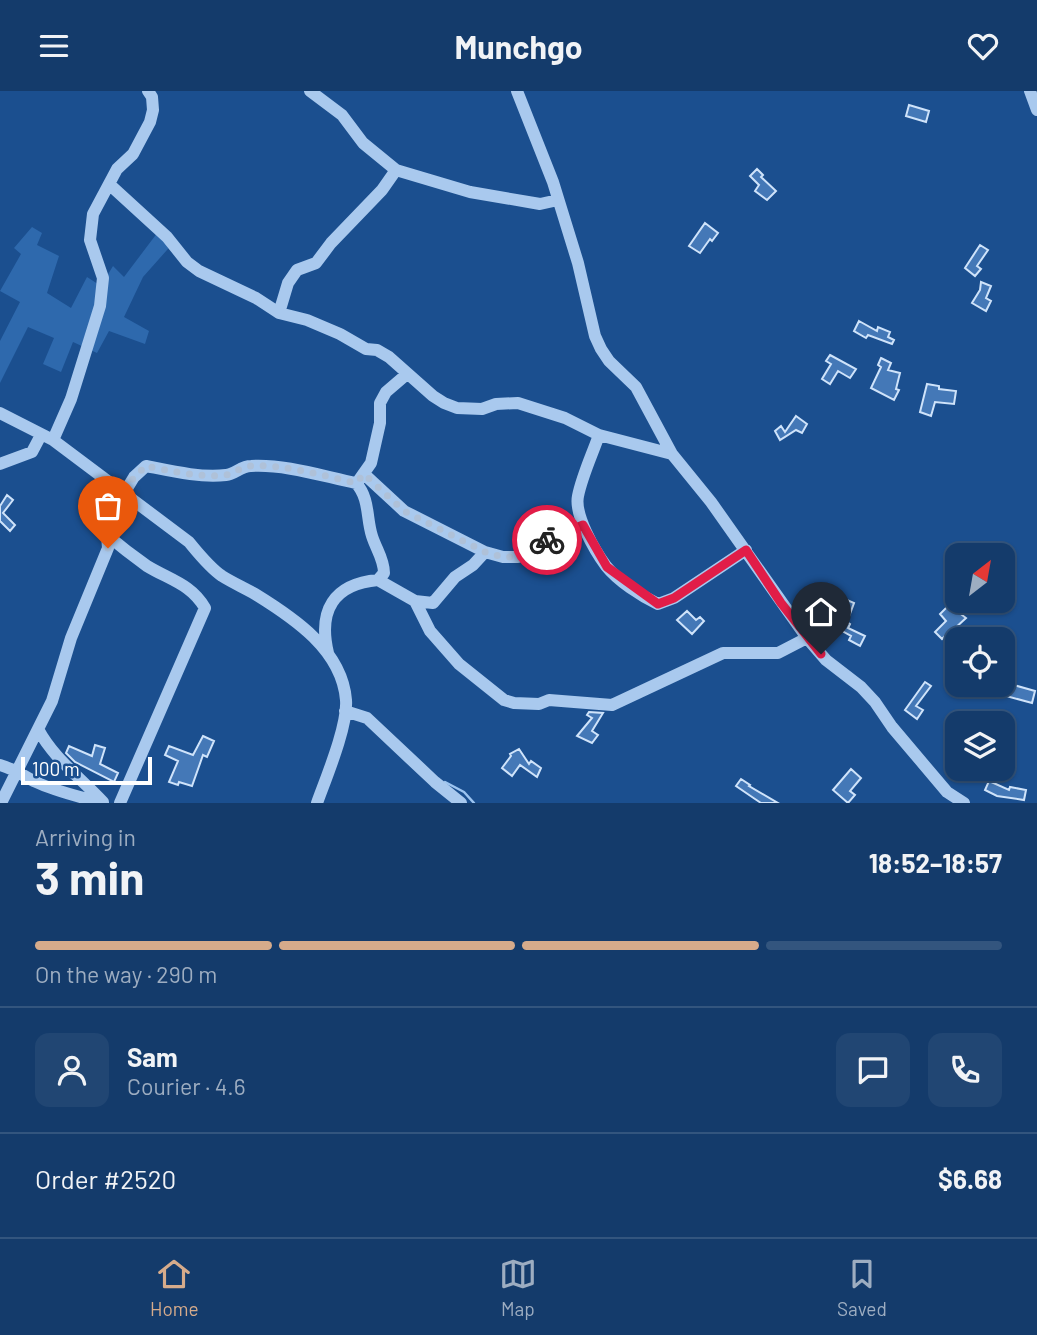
<!DOCTYPE html>
<meta charset="utf-8">
<style>
body{margin:0;font-family:Barlow,sans-serif;background:#214673;color:#f1f3f6;height:100vh;display:flex;flex-direction:column;font-size:26px;white-space:nowrap}
*{box-sizing:border-box;margin:0}
p{font-size:23px;color:#9dadc1}
.icon{flex:none;width:38px;height:38px;fill:none;stroke:currentColor;stroke-width:2;stroke-linecap:round;stroke-linejoin:round}
.map{position:relative;height:712px;overflow:hidden}
.drawer{display:flex;flex-direction:column;background:#143b6b;flex:1}
.drawer>*{flex:none}
.needle{width:46px;rotate:31deg}
.fabs{position:absolute;left:945px;top:452px;display:grid;gap:14px}
.fabs a{display:grid;place-items:center;width:70px;height:70px;border-radius:14px;background:#143b6b;box-shadow:0 2px 5px #0004,0 0 0 2px #33557e;font-size:35px}
.scale{position:absolute;left:21px;bottom:18px;width:131px;box-sizing:border-box;padding-left:7px;border:4px solid #fff;border-top:0;font-size:19px;line-height:24px;white-space:nowrap;color:#fff;-webkit-text-stroke:5px #1b4f8f;paint-order:stroke}
.pin{position:absolute;display:grid;place-items:center;width:60px;height:60px;color:#fff;margin:-72px -30px;border-radius:50% 50% 50% 0;rotate:-45deg;box-shadow:0 0 7px #0007}
.pin .icon{rotate:45deg}
.courier{position:absolute;display:grid;place-items:center;width:70px;height:70px;margin:-35px;border:5px solid #e11d48;border-radius:50%;background:#fff;color:#222;box-shadow:0 2px 9px #0007}
.summary em{font-style:normal;font-weight:700}
.summary div{display:flex;flex-direction:column-reverse}
.summary{display:flex;align-items:center;justify-content:space-between;height:119px;padding:0 35px}
h1{font-size:46px;font-weight:700;line-height:52px}
.bar{display:grid;grid-template-columns:repeat(4,1fr);gap:10px 7px;align-content:center;height:84px;padding:0 35px}
.bar i{height:9px;border-radius:5px;background:#33557e}
.bar .on{background:#d6ab8b}
.bar p{grid-column:span 4}
.line{display:flex;align-items:center;gap:18px;padding:0 35px;border-top:2px solid #33557e}
.line div{flex:1}
.round{display:grid;place-items:center;flex:none;width:74px;height:74px;border-radius:14px;background:#214673}
header{display:flex;justify-content:space-between;align-items:center;height:91px;padding:0 35px;background:#143b6b;font-size:32px;font-weight:700}
.tab-bar{display:flex;justify-content:space-around;align-items:center;height:98px;border-top:2px solid #33557e;background:#143b6b;font-size:19px;color:#9dadc1}
.tab-bar a{display:grid;justify-items:center;gap:4px}
.tab-bar .on{color:#d6ab8b}
.map>svg:first-child{display:block}
</style>
<header><svg class="icon" aria-label="menu" viewBox="0 0 24 24"><path d="M4 6h16M4 12h16M4 18h16"/></svg>Munchgo<svg class="icon" aria-label="heart" viewBox="0 0 24 24"><path d="M12 20l-8-8c-3-5 5-10 8-4 3-6 11-1 8 4z"/></svg></header>
<div class="map">
<svg width="1037" height="712" viewBox="0 0 1037 712">
<rect width="100%" height="100%" fill="#1b4f8f"/>
<path fill="#2e69ad" d="M 32,136 L 42,142 L 37,154 L 59,165 L 47,202 L 71,217 L 87,186 L 101,195 L 113,175 L 124,186 L 161,137 L 175,150 L 143,186 L 124,226 L 149,240 L 145,253 L 109,240 L 97,262 L 73,251 L 61,281 L 43,273 L 54,247 L 28,236 L 0,292 L 0,250 L 20,211 L 0,200 L 21,163 L 14,157 Z"/>
<g fill="none" stroke-linecap="round" stroke-linejoin="round">
<path stroke="#9cc4f0" stroke-width="2.5" d="M 445,691 L 464,701 L 474,712"/>
</g>
<path fill="#4478b7" stroke="#cfe3fa" stroke-width="2" d="M 909,14 L 929,20 L 926,31 L 906,25 Z
M 757,78 L 763,84 L 761,86 L 776,100 L 767,109 L 755,100 L 759,94 L 750,85 Z
M 705,132 L 718,142 L 712,150 L 710,148 L 700,162 L 689,155 Z
M 980,154 L 988,159 L 977,175 L 981,178 L 975,185 L 965,177 Z
M 981,191 L 991,195 L 986,207 L 991,210 L 986,220 L 972,212 L 980,199 Z
M 859,230 L 877,240 L 878,236 L 890,241 L 888,246 L 894,249 L 892,253 L 868,244 L 866,247 L 854,240 Z
M 830,264 L 856,278 L 850,287 L 838,280 L 830,293 L 822,288 L 831,273 L 826,270 Z
M 881,267 L 891,272 L 888,279 L 900,282 L 896,298 L 899,299 L 894,309 L 871,297 L 881,276 L 878,274 Z
M 927,293 L 939,295 L 939,298 L 956,300 L 954,313 L 935,311 L 931,325 L 920,321 Z
M 796,325 L 807,333 L 802,342 L 796,339 L 780,349 L 775,340 L 781,335 L 785,341 Z
M 7,404 L 13,409 L 3,422 L 15,434 L 10,440 L 0,430 L 0,415 Z
M 840,506 L 854,512 L 847,531 L 850,533 L 848,537 L 865,545 L 860,555 L 849,549 L 851,545 L 833,535 L 840,524 L 834,521 Z
M 949,514 L 966,527 L 953,539 L 961,547 L 957,548 L 955,554 L 945,545 L 942,548 L 935,541 L 946,530 L 940,523 Z
M 687,520 L 696,529 L 700,526 L 704,530 L 692,543 L 677,529 Z
M 925,591 L 931,595 L 916,615 L 923,619 L 917,628 L 905,619 Z
M 1003,591 L 1035,600 L 1032,612 L 999,603 Z
M 589,621 L 603,622 L 592,640 L 598,644 L 592,652 L 577,645 L 592,627 L 587,624 Z
M 203,645 L 214,650 L 207,666 L 203,664 L 192,695 L 179,691 L 178,694 L 169,691 L 178,670 L 165,664 L 169,655 L 193,664 Z
M 95,654 L 105,657 L 100,673 L 118,682 L 114,691 L 75,671 L 66,662 L 69,655 L 92,665 Z
M 519,658 L 529,673 L 531,670 L 541,677 L 537,686 L 520,674 L 512,685 L 502,677 L 511,665 L 510,663 Z
M 851,678 L 861,687 L 850,700 L 855,704 L 848,712 L 833,699 Z
M 741,688 L 750,694 L 749,695 L 778,712 L 761,712 L 755,708 L 736,695 Z
M 989,690 L 1009,699 L 1010,696 L 1026,699 L 1024,709 L 997,705 L 985,699 Z"/>
<g fill="none" stroke-linecap="round" stroke-linejoin="round">
<path stroke="#a9c9ee" stroke-width="12" d="M 310,0 L 342,24 L 363,52 L 396,79 L 470,101 L 540,113 L 558,109
M 517,0 L 553,91 L 578,172 L 595,245 L 601,258 L 609,270 L 636,296 L 672,363 L 711,411 L 807,547 L 826,569 L 861,596 L 875,611 L 892,636 L 947,701 L 964,712
M 1030,0 L 1037,19
M 109,93 L 167,146 L 187,171 L 199,180 L 256,207 L 279,222 L 307,229 L 340,243 L 366,258 L 377,259 L 389,266 L 433,305 L 444,312 L 457,317 L 482,318 L 496,313 L 518,312 L 565,327 L 599,344 L 672,363
M 279,222 L 288,192 L 297,179 L 316,172 L 331,152 L 382,99 L 396,79
M 0,322 L 53,349 L 189,451 C 199,463 209,476 222,485 C 233,492 245,497 255,503 C 294,527 342,559 346,609 C 348,635 326,687 317,712
M 599,344 C 592,364 582,385 578,405 C 574,424 595,460 606,475 C 618,490 641,505 658,513 L 674,507 L 746,459
M 53,349 L 71,308 L 100,215 L 103,187 L 90,149 L 93,123 L 117,78 L 133,63 L 150,31 L 153,19 L 152,6 L 148,0
M 0,373 L 32,361 L 41,344
M 364,383 L 404,420 L 485,461 L 503,466 L 518,466 L 547,449 L 583,434
M 359,389 L 371,372 L 380,332 L 380,312 L 386,301 L 407,283
M 107,444 C 120,455 133,465 147,475 C 170,489 191,493 205,517 L 120,712
M 378,489 L 415,510 L 433,512 L 455,486 L 473,474 L 485,461
M 415,510 L 430,540 L 459,573 L 504,609 L 514,612 L 539,613 L 549,609 L 612,614 L 723,562 L 778,562 L 807,547
M 345,620 L 367,627 L 435,691 L 461,712
M 38,638 C 54,668 81,687 103,711
M 0,674 C 14,678 24,685 36,691 C 57,701 81,706 103,712
M 1,712 L 52,610 L 71,547 L 108,457 L 107,444 L 109,427 L 134,386 L 146,375 C 171,380 200,387 226,384 C 235,383 241,375 251,375 C 285,373 322,385 356,392 C 370,408 366,426 372,445 C 376,458 384,468 384,482 L 378,489 C 333,493 318,520 328,562"/>
</g>
<g fill="none" stroke-linecap="round" stroke-linejoin="round">
<path stroke="#afc1d8" stroke-width="7" stroke-dasharray="0 12.6" d="M 108,457 L 107,444 L 109,427 L 134,386 L 146,375 C 170,380 201,387 226,384 C 235,383 241,375 251,375 C 284,373 324,385 356,392 L 364,383 L 404,420 L 485,461 L 503,466 L 518,466 L 547,449"/>
<path stroke="#e11d48" stroke-width="9" d="M 547,449 L 583,434 L 607,476 L 658,513 L 674,507 L 746,459 L 781,512 L 821,563"/>
</g>
</svg>
<div class="fabs">
<a><svg class="needle" viewBox="-14 -14 28 28"><path d="M0-13l5 13h-10z" fill="#e53935"/><path d="M0 13l5-13h-10z" fill="#9dadc1"/></svg></a>
<a><svg class="icon" aria-label="locate" viewBox="0 0 24 24"><circle cx="12" cy="12" r="6"/><path d="M12 2v4M12 18v4M2 12h4M18 12h4"/></svg></a>
<a><svg class="icon" aria-label="layers" viewBox="0 0 24 24"><path d="M12 4l9 5-9 5-9-5zM3 14l9 5 9-5"/></svg></a>
</div>
<div class="scale">100 m</div>
<div class="pin" style="left:108px;top:457px;background:#ea580c"><svg class="icon" aria-label="bag" viewBox="0 0 24 24"><path d="M5 8h14l-1 12H6zM9 8a3 3 0 0 1 6 0"/></svg></div>
<div class="pin" style="left:821px;top:563px;background:#1f2937"><svg class="icon" aria-label="home" viewBox="0 0 24 24"><path d="M3 11l9-7 9 7M6 9v11h12V9"/></svg></div>
<div class="courier" style="left:547px;top:449px"><svg class="icon" aria-label="bike" viewBox="0 0 24 24"><circle cx="6" cy="16" r="4"/><circle cx="18" cy="16" r="4"/><path d="M6 16l4-8h5l3 8M10 8l3 8H6M13 5h3"/></svg></div>
</div>
<section class="drawer">
<div class="summary"><div><h1>3 min</h1><p>Arriving in</p></div><em>18:52–18:57</em></div>
<div class="bar"><i class="on"></i><i class="on"></i><i class="on"></i><i></i><p>On the way · 290 m</p></div>
<div class="line" style="height:126px"><a class="round"><svg class="icon" aria-label="person" viewBox="0 0 24 24"><circle cx="12" cy="8" r="4"/><path d="M4 21q1-7 8-7t8 7"/></svg></a><div><b>Sam</b><p>Courier · 4.6</p></div><a class="round"><svg class="icon" aria-label="chat" viewBox="0 0 24 24"><path d="M4 5h16v11H9l-5 4z"/></svg></a><a class="round"><svg class="icon" aria-label="phone" viewBox="0 0 24 24"><path d="M5 4h4l2 5-3 2q2 4 5 5l2-3 5 2v4C11 20 4 13 5 4z"/></svg></a></div>
<div class="line" style="height:91px"><div>Order #2520</div><b>$6.68</b></div>
</section>
<nav class="tab-bar">
<a class="on"><svg class="icon" aria-label="home" viewBox="0 0 24 24"><path d="M3 11l9-7 9 7M6 9v11h12V9"/></svg>Home</a>
<a><svg class="icon" aria-label="map" viewBox="0 0 24 24"><path d="M3 6l6-2 6 2 6-2v14l-6 2-6-2-6 2zM9 4v14M15 6v14"/></svg>Map</a>
<a><svg class="icon" aria-label="saved" viewBox="0 0 24 24"><path d="M7 4h10v16l-5-4-5 4z"/></svg>Saved</a>
</nav>
